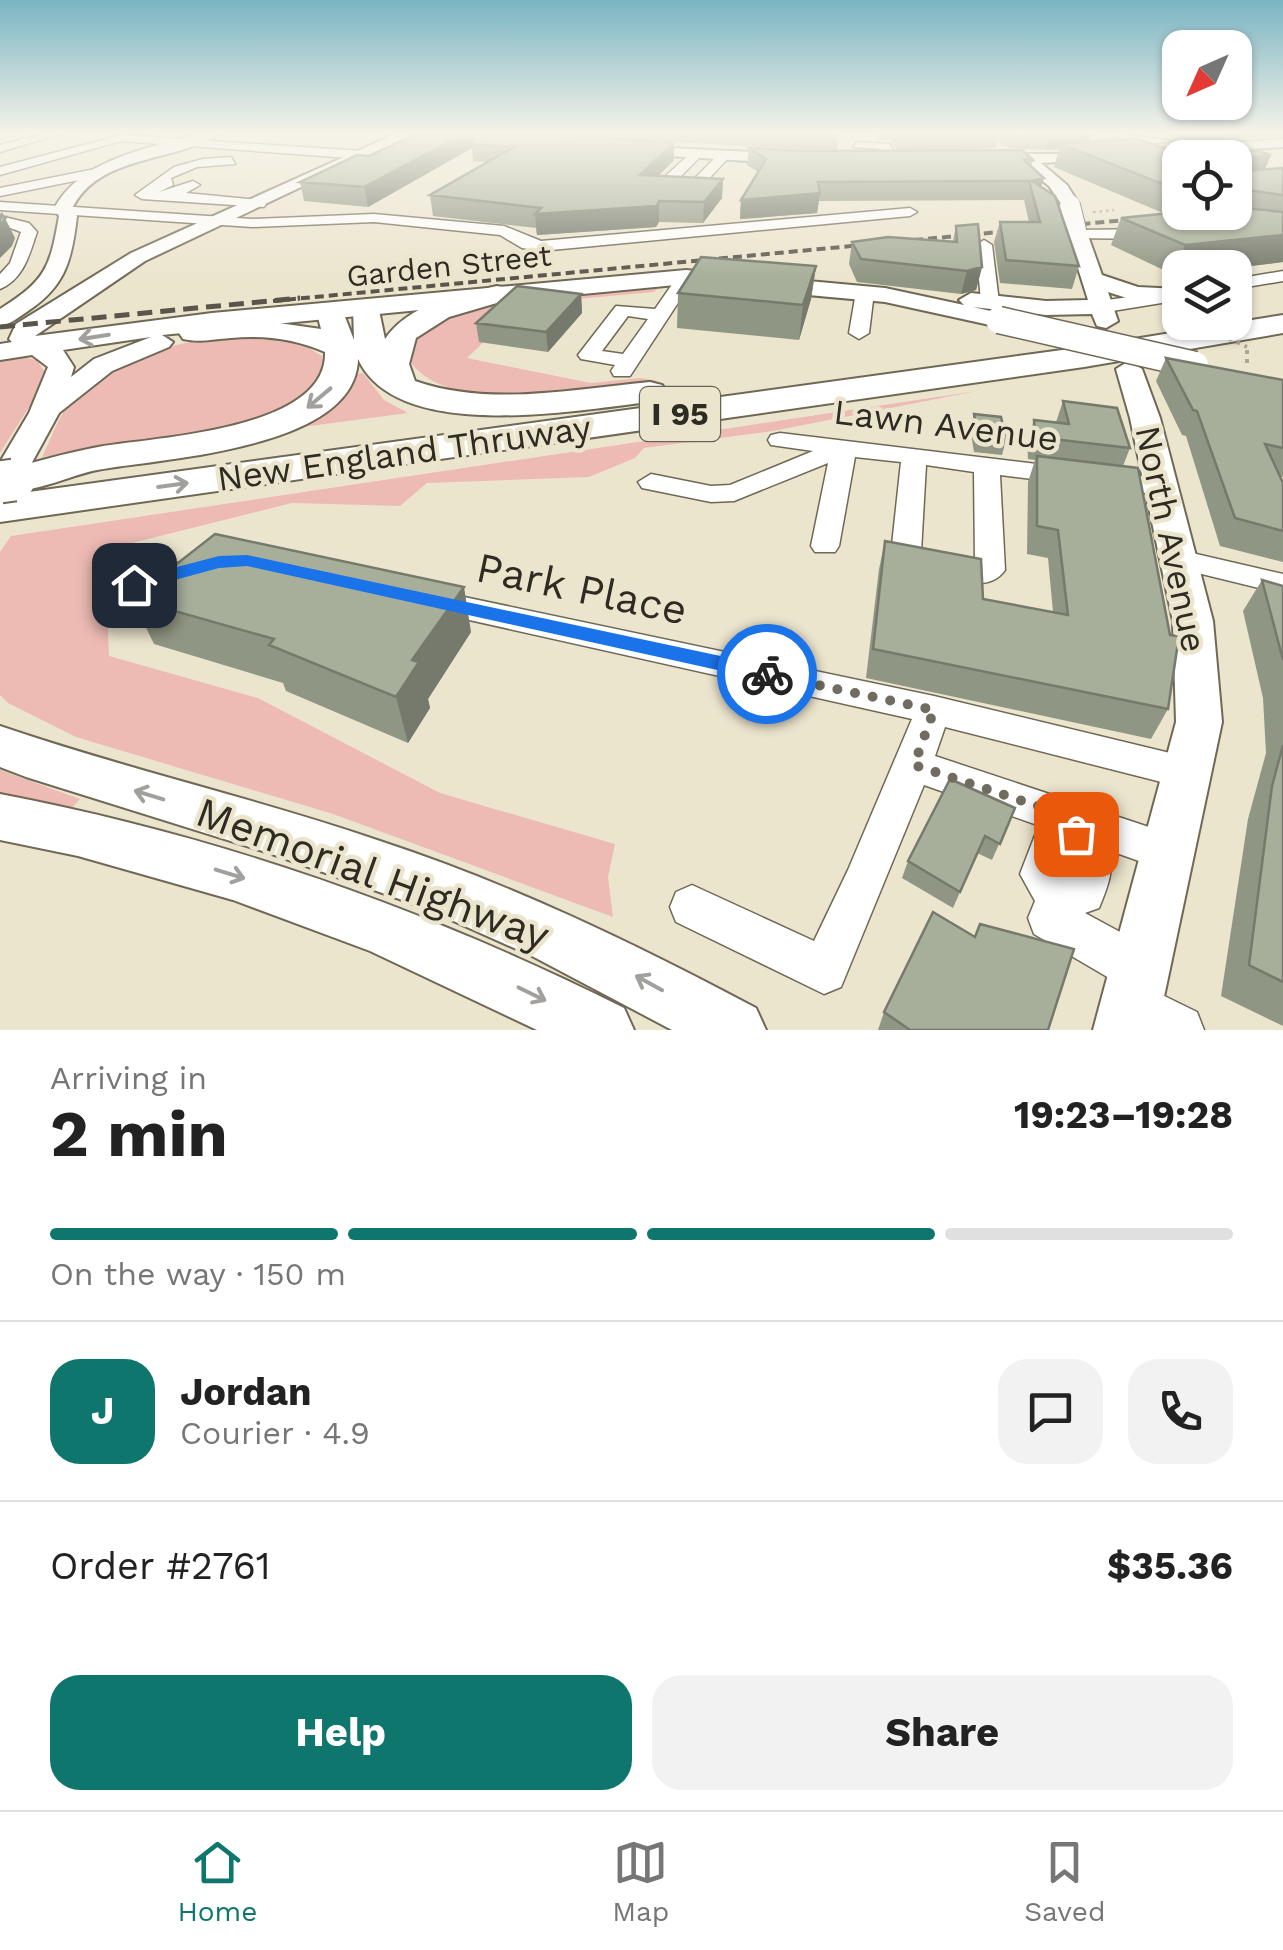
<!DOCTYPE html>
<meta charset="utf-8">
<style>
body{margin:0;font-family:"Work Sans",sans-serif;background:#f2f2f2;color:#222;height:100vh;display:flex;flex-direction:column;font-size:38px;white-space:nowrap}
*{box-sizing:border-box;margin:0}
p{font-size:32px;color:#767676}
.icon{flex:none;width:55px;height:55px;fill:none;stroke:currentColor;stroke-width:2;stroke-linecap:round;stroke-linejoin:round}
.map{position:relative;height:1030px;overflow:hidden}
.side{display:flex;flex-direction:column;background:#fff;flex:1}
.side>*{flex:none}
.needle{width:65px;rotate:225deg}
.controls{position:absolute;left:1162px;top:30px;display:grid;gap:20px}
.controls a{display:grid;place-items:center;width:90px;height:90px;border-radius:20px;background:#fff;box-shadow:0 2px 8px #0004;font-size:50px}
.pin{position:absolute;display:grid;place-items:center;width:85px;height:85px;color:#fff;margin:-42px;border-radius:20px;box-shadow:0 5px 15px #0006}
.courier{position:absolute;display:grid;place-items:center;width:100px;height:100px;margin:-50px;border:8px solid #1a73e8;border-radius:50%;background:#fff;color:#222;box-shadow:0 2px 12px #0007}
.overview em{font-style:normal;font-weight:700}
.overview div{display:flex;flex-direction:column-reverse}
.overview{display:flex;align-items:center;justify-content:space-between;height:170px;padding:0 50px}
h1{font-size:65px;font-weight:700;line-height:75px}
.bar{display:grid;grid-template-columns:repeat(4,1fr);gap:15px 10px;align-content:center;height:120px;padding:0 50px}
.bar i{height:12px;border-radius:8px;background:#e0e0e0}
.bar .on{background:#0f766e}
.bar p{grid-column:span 4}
.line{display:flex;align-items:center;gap:25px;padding:0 50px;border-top:2px solid #e0e0e0}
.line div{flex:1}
.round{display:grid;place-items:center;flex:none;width:105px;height:105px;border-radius:30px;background:#f2f2f2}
.action{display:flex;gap:20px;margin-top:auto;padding:20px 50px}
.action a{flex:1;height:115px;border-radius:30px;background:#0f766e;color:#fff;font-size:40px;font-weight:700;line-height:115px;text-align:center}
.action a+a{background:#f2f2f2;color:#222}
.menu{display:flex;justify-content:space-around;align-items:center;height:140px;border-top:2px solid #e0e0e0;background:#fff;font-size:28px;color:#767676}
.menu a{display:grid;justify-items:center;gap:5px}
.menu .on{color:#0f766e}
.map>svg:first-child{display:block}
</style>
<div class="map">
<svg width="1283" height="1030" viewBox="0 0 1283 1030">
<rect width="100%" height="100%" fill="#ece5ce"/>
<path fill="#eebbb4" d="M 660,286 L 654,292 L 523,304 L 467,358 L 591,383 L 640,378 L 658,381 C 597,388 437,422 406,354 C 436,290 595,292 660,286 Z
M 258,335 L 299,342 L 322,356 L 327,377 L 277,416 L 185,439 L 42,457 C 50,441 56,423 66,408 C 102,354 198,336 258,335 Z
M 17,356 L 37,360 L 48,377 L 0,453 L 0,358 Z
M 363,373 L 384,400 L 408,413 L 303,427 L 304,419 L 351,375 Z
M 977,391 L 773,431 L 644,448 L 635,458 L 589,477 L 427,483 L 400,506 L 292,503 L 104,550 L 109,656 L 258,698 L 440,793 L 615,844 L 608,877 L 613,917 L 333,814 L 76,737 L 8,703 L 0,695 L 0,552 L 11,536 Z
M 0,770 L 80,799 L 70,810 L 0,797 Z"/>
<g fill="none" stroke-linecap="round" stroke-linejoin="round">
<defs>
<path id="minor" d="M 43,134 L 60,134 L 0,152 L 0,145 Z
M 121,135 L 363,151 L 369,155 L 363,159 L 121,141 L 0,175 L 0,167 Z
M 1133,136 L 1174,141 L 1153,143 L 1166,151 L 1160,155 L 1132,142 L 1088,147 L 1083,151 L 1076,144 Z
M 857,142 L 890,144 L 895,154 L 889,158 L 881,149 L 853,147 Z
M 693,151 L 703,154 L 676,181 L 694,179 L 720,153 L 730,156 L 703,185 L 660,187 L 660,181 Z
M 231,157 L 235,164 L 197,167 L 171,178 L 173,185 L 159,192 L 193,181 L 200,185 L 186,193 L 259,200 L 266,204 L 264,207 L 142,199 L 135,195 L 174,167 L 203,159 Z
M 100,168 L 106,172 L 104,175 L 0,196 L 0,188 Z
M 0,202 L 252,219 L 374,214 L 504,226 L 541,241 L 910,208 L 917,212 L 910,216 L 541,251 L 522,248 L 500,235 L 374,222 L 252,227 L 0,210 Z
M 0,216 L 29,223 L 37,232 C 29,255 24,279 0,289 L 0,274 L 10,263 L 21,232 L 0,224 Z
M 1078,230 L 1151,229 L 1159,234 L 1151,239 L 1073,238 L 1070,235 Z
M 984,240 L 992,245 L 999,302 L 990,307 L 981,302 L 976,245 Z
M 1283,271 L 1283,281 L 1235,289 L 1235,279 Z
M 686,272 L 695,277 L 630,376 L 614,376 L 611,371 L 615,365 L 581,359 L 578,355 L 616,306 L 655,309 L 680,273 ZM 628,316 L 648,319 L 623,354 L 602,351 Z
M 865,287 L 874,292 L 869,333 L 859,339 L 849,333 L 856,292 Z
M 1180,290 L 1180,300 L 1100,313 L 1091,307 L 1100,301 Z
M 780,433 L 1162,479 L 1175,487 L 1162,495 L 1000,475 L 1005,570 C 987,598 930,576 904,569 L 891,554 L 901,462 L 855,457 L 839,546 L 835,552 L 815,552 L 811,546 L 828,463 L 734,501 L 711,502 L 642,488 L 638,482 L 651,474 L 711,486 L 730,485 L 813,451 L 771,445 L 768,440 L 771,435 ZM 926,465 L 974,472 L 975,564 L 921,552 Z
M 1179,550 L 1283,574 L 1283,594 L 1169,566 L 1164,559 L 1169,552 Z
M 132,551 L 142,553 L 147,571 L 193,559 L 204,562 L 208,569 L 204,576 L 149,591 L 150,610 L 145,618 L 134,621 L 123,618 L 118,610 L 117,560 L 122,553 Z
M 431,590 L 934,696 L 1199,760 L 1204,772 L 1199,784 L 1185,788 L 945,727 L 935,756 L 1182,838 L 1188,852 L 1182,866 L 1167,871 L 1108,850 C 1116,868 1106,891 1099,908 L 1085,913 L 1157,952 L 1164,969 L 1157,986 L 1150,989 L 1197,1012 L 1204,1030 L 1128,1030 L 1114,1022 L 1107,1005 L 1114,988 L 1121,985 L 1034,934 L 1028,918 L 1035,901 L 1020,874 L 1037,830 L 1043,827 L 924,785 L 841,987 L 824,994 L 676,922 L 670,907 L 676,892 L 692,885 L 814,941 L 848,870 L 912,719 L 420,609 L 415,601 L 420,593 Z"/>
<path id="major" d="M 197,134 L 218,134 C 175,163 98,154 72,209 L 77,216 C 72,259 66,286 28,311 C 19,317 11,324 0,326 L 0,309 C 46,280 50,268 59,216 L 54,209 C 80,159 147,149 197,134 Z
M 395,134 L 413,134 L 145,261 L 35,336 L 212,313 L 686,270 L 885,288 L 964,305 L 959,300 L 971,293 L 1046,301 L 1088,300 L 1066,230 L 1076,224 L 1086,230 L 1102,275 L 1138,287 L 1180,289 L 1180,301 L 1136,301 L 1108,292 L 1118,321 L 1106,328 L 1097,326 L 1092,314 L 1046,315 L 973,307 L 1008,315 L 1011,320 L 999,327 L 885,302 L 686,284 L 162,335 L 173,342 L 169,347 L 112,371 L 59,413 L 17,490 L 12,497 L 0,500 L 0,462 L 29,413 L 48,367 L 32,355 L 0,360 L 0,344 L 12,342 L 9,339 L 16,324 L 131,253 ZM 151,337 L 94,359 L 71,377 L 74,367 L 63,350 Z
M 1283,139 L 1283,147 L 1041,163 L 1067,185 L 1079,204 L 1070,209 L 1064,208 L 1049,186 L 1021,164 L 985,165 L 977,160 C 992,150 1020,154 1036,154 C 1118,155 1201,144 1283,139 Z
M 628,146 L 795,154 L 803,159 L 795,164 L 623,153 L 621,150 Z
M 1129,361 L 1142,369 L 1160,418 L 1213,621 L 1222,722 L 1157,1030 L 1093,1030 L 1176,722 L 1173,621 L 1130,418 L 1116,369 Z
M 0,726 C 125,769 255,798 380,841 C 511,884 634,943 756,1008 L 766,1030 L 672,1030 L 532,956 L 422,907 L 269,853 L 26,777 L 0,767 Z
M 0,794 C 220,836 424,908 624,1008 L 634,1030 L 537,1030 L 370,951 L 233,900 L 78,856 L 0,840 Z"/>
<path id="highway" d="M 497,286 L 507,288 L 511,294 L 507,300 L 449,317 L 416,338 L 409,364 L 415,381 C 489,407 574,389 650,382 L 662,385 L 667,392 L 662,399 L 650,402 C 576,410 397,444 358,359 C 356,450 161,458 97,470 C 67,476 31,496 0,489 L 0,471 C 33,463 65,453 98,447 C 153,437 328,431 325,352 C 295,339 264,335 231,338 C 215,339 199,343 183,339 L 179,333 L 183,327 L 250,319 L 321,329 L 316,310 L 320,304 L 340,304 L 354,340 L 353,307 L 357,301 L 377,301 L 385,339 C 410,303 456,296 497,286 Z
M 1283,315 L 1283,333 L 1084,367 L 0,522 L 0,496 L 1084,347 Z"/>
</defs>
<use href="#minor" stroke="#6f6855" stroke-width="3"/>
<use href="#major" stroke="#6f6855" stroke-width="4"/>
<use href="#highway" stroke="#6f6855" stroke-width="4"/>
<path stroke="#ada795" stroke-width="2.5" stroke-dasharray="2.5 4" stroke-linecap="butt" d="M 1093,212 L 1114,210"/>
<path stroke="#ada795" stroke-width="4" stroke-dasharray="4 5" stroke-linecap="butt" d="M 1247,350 L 1247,367"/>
<use href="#minor" fill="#fff" fill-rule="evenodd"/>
<use href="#major" fill="#fff" fill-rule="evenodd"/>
<use href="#highway" fill="#fff" fill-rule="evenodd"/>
<path stroke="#59554a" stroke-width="4" stroke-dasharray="9 5" stroke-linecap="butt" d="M 273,301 L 1209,212"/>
<path stroke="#59554a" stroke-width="5" stroke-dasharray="15 8" stroke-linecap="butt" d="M 0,327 L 300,298"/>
<defs>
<path id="major-bridge-far1" d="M 1070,205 L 1076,230"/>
<path id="major-bridge" d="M 999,320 L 1195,365"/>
<path id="highway-bridge" d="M 0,482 L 14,480"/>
</defs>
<use href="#major-bridge-far1" stroke="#6f6855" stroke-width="22" stroke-linecap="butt"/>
<use href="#major-bridge" stroke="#6f6855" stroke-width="29" stroke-linecap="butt"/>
<use href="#highway-bridge" stroke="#6f6855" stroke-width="45" stroke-linecap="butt"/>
<path stroke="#ada795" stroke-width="4" stroke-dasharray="4 5" stroke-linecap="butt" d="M 1196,322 L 1247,347"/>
<use href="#major-bridge-far1" stroke="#fff" stroke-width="20"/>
<use href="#major-bridge" stroke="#fff" stroke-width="26"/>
<use href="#highway-bridge" stroke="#fff" stroke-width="41"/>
</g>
<path fill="#909684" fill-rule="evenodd" d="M 416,134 L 839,134 L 837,151 L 1033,160 L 1031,167 L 1079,266 L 1072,289 L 1000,283 L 994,242 L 1000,222 L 1029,222 L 1024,200 L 819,201 L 817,213 L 740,219 L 741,200 L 758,172 L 747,165 L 749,148 L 834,151 L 567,136 L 674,160 L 658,176 L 723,179 L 722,198 L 703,223 L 659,222 L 656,227 L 537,235 L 536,228 L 433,216 L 430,195 L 487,162 L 473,161 L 472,148 L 368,207 L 304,201 L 300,182 L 369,156 Z
M 878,134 L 1092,134 L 1089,142 L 1187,156 L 1271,155 L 1264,170 L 1282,168 L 1283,166 L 1283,262 L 1174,275 L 1111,245 L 1121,218 L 1163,213 L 1054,167 L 1059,149 L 1045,150 L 1009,148 L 997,142 L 996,148 L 897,150 L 890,140 L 877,139 ZM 1180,158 L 1235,158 L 1235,212 L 1180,212 Z
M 1223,134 L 1283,134 L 1283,136 L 1235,138 Z
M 956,226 L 982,267 L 976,290 L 961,294 L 857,282 L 849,264 L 852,242 L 953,241 Z
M 816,266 L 811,299 L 799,340 L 677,328 L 678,293 Z
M 581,294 L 582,313 L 548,352 L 479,342 L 476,323 Z
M 1166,358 L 1283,380 L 1283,477 L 1280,476 L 1283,483 L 1283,562 L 1220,546 L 1186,436 L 1182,435 L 1156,381 Z
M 1063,401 L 1130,448 L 1123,466 L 1168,709 L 1151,739 L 866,678 L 879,569 L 885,541 L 983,599 L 1053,612 L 1048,558 L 1027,554 L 1028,482 L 1035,460 L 1028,459 L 1027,441 L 1034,420 L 1056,422 Z
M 974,414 L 1006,440 L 1002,455 L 974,452 L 970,428 Z
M 1262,580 L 1283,586 L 1283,1026 L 1221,996 L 1248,819 L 1266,753 L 1263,698 L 1243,611 Z
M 132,599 L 471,632 L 428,699 L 430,708 L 408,743 L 286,691 L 283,683 L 154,644 Z
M 1015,808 L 992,860 L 977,853 L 953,908 L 902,878 L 908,861 Z
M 980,924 L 1048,1030 L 878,1030 L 884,1012 L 974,937 Z"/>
<path fill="#757a6c" d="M 464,134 L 476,134 L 471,144 L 472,148 L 368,207 L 364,187 Z
M 1050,134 L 1092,134 L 1089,143 L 1061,144 L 1059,149 L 1045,150 Z
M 1237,134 L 1283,134 L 1283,135 L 1235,138 Z
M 674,143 L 674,160 L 640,194 L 640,175 Z
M 1271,155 L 1261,179 L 1235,181 L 1242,158 Z
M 1044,178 L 1038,197 L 1032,181 Z
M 723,179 L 722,198 L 703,223 L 704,202 Z
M 820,193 L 817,213 L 740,219 L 741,200 Z
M 659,201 L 659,222 L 656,227 L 537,235 L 535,214 Z
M 2,212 L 15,238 L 12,246 L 0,258 L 0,214 Z
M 1283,235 L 1283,262 L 1235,268 L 1180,268 L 1180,274 L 1174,275 L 1185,245 Z
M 816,266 L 811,299 L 799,340 L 803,305 Z
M 982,267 L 976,290 L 961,294 L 967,271 Z
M 581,294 L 582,313 L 548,352 L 546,332 Z
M 464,587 L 471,632 L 428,699 L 430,708 L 408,743 L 396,697 L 412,660 Z"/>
<path fill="#a7af9a" stroke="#757a6c" stroke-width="2.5" d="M 416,134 L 464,134 L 364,187 L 300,182 L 357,155 L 369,156 Z
M 474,134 L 549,134 L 674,143 L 640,175 L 723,179 L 704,202 L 659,201 L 657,206 L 535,214 L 541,208 L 430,195 L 514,147 L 471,144 Z
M 1137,139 L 1187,156 L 1253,150 L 1271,155 L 1242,158 L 1241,168 L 1245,171 L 1283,168 L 1283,195 L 1248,190 L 1235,191 L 1235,158 L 1180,158 L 1180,191 L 1061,144 Z
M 749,148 L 808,151 L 1022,150 L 1033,160 L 1024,160 L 1044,178 L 1032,181 L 1055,196 L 1079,266 L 1006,260 L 1000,222 L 1040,222 L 1029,181 L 818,182 L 820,193 L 741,200 L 766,159 Z
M 1235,207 L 1283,212 L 1283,235 L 1185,245 L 1121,218 L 1180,212 L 1235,212 Z
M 0,217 L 6,217 L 0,227 Z
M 978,224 L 982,267 L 967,271 L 861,259 L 852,242 L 888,237 L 957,242 L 956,226 Z
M 701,257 L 816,266 L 803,305 L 678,293 Z
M 517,286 L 581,294 L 546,332 L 476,323 Z
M 1166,358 L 1283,380 L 1283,448 L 1265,444 L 1283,483 L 1283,531 L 1235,518 L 1197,411 L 1193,410 Z
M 1063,401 L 1117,408 L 1130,448 L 1035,437 L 1034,420 L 1069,424 Z
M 974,414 L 1001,417 L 1006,440 L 978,437 Z
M 1037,456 L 1138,468 L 1170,635 L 1179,636 L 1168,709 L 873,649 L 885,541 L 981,559 L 983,599 L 1068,615 L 1058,530 L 1037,526 Z
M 215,534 L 464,587 L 412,660 L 419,662 L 396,697 L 269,645 L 274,639 L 132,599 Z
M 1262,580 L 1283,586 L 1283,660 Z
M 1283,745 L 1283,982 L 1249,965 L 1272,786 Z
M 950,779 L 1015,808 L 1000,844 L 985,836 L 960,892 L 908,861 Z
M 933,912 L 975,937 L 980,924 L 1074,949 L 1048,1030 L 910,1030 L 884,1012 Z"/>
<defs><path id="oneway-shaft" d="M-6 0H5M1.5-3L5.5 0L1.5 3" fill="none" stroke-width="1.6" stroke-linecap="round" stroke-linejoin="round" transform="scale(2.5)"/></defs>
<g stroke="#a1a09c">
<use href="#oneway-shaft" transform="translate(94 337) rotate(171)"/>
<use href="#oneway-shaft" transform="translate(319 398) rotate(140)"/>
<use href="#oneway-shaft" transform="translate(173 485) rotate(-8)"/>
<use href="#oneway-shaft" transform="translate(149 795) rotate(-163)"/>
<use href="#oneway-shaft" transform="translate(230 874) rotate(17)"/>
<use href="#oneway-shaft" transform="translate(649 983) rotate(-151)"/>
<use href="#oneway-shaft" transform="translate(532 994) rotate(26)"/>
</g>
<linearGradient id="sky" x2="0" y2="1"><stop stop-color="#7ab5c3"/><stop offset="0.48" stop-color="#f6f3e9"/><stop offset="1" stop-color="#f6f3e9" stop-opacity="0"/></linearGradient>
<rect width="1283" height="278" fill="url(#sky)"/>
<path fill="#1a73e8" d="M 247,555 L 767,666 L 777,674 L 767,681 L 247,566 L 219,568 L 134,591 L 124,585 L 127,580 L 219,556 Z"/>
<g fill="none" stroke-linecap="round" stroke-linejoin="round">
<path stroke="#706c5f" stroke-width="10" stroke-dasharray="0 18" d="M 767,674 L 934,710 L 914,765 L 1080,820 L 1076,834"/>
</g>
<g text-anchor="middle" stroke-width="9" stroke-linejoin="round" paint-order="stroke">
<g font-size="30" fill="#2e2b23" stroke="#ece5ce">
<text transform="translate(449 266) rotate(-6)" y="10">Garden Street</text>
</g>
<rect fill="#ece5ce" stroke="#676356" stroke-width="2.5" x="640" y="387" width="80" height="54" rx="8"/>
<g font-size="32" font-weight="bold" fill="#2e2b23">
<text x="680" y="425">I 95</text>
</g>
<g font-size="35" fill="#2e2b23" stroke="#ece5ce">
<text transform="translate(946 425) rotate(7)" y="12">Lawn Avenue</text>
<text transform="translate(404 453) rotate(-8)" y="12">New England Thruway</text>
<text transform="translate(1171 539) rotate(78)" y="12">North Avenue</text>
</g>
<g font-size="42" fill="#2e2b23" stroke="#ece5ce">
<text transform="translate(582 588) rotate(12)" y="15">Park Place</text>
<text transform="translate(373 873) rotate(20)" y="15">Memorial Highway</text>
</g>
</g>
</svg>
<div class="controls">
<a><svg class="needle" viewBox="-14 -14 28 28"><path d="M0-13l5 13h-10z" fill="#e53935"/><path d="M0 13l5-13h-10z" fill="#767676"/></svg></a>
<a><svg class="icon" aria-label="locate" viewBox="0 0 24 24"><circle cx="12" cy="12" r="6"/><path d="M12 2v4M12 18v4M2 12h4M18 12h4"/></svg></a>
<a><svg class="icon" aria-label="layers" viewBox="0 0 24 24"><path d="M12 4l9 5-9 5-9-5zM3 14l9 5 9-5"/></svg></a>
</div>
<div class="pin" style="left:1076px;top:834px;background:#ea580c"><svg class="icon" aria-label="bag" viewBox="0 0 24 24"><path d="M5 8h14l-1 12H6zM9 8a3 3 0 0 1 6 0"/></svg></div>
<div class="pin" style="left:134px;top:585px;background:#1f2937"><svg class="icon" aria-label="home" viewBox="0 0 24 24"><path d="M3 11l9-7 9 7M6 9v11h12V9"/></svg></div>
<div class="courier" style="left:767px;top:674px"><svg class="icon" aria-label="bike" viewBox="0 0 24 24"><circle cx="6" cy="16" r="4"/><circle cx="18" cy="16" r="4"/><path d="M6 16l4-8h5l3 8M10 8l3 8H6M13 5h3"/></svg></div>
</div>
<section class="side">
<div class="overview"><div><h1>2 min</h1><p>Arriving in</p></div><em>19:23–19:28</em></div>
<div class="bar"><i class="on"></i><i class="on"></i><i class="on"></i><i></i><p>On the way · 150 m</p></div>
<div class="line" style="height:180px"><b class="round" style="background:#0f766e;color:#fff">J</b><div><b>Jordan</b><p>Courier · 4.9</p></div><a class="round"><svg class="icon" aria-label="chat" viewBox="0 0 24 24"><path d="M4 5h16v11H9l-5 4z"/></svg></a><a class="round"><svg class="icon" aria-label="phone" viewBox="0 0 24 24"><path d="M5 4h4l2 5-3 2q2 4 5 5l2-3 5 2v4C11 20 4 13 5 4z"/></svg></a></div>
<div class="line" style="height:130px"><div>Order #2761</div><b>$35.36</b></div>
<div class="action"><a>Help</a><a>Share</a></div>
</section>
<nav class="menu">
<a class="on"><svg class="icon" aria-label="home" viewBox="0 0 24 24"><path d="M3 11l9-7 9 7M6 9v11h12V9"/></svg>Home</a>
<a><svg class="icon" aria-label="map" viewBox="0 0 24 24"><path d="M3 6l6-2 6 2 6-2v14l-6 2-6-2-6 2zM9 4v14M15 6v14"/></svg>Map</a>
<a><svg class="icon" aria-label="saved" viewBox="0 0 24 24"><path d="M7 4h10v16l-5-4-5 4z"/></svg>Saved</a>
</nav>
